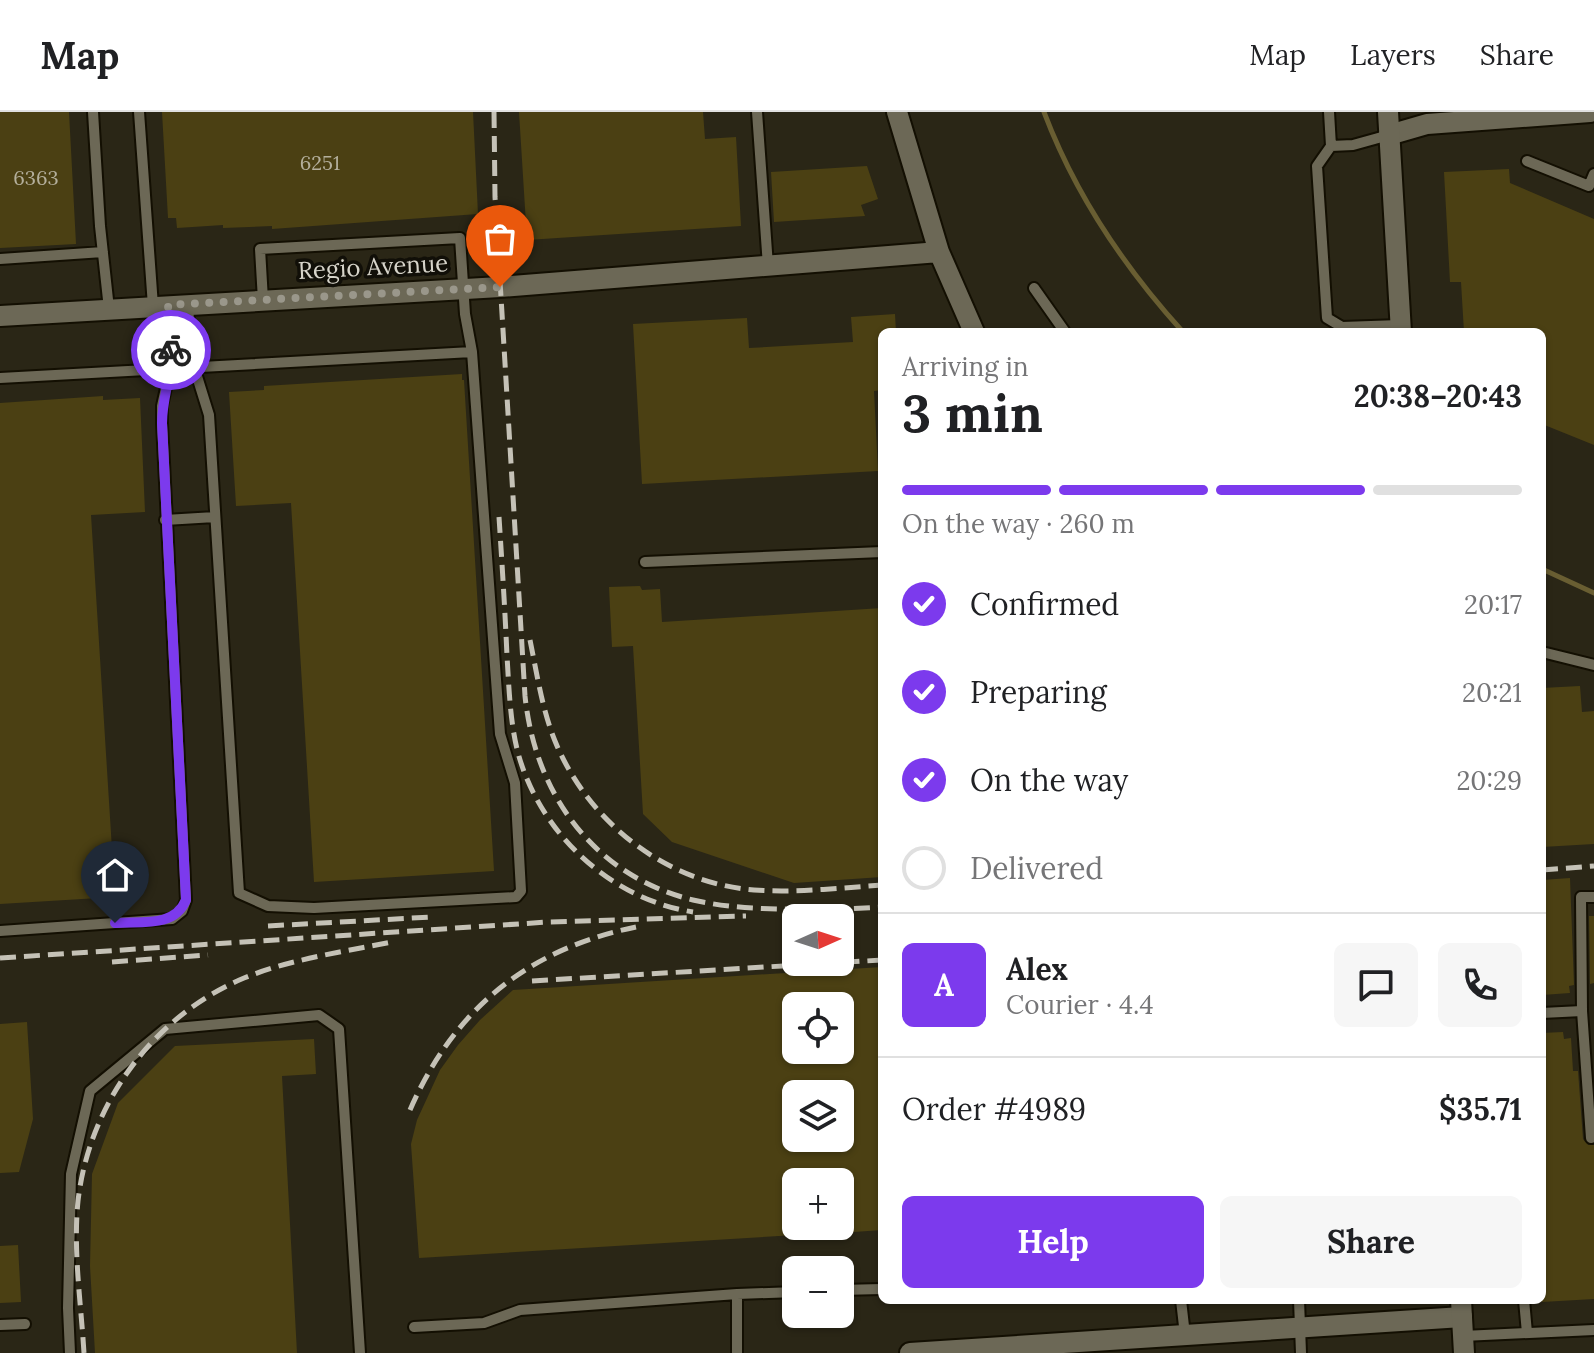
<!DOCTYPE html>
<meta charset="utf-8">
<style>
body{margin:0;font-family:Lora,serif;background:#f6f6f6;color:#202124;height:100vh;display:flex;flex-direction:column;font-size:30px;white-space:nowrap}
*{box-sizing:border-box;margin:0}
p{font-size:26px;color:#757577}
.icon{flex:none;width:44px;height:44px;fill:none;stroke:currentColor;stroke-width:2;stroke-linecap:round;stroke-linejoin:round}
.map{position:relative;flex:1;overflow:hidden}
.drawer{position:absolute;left:878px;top:216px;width:668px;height:976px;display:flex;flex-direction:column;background:#fff;border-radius:12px;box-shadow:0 2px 6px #0004}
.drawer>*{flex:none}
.needle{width:52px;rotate:87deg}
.tools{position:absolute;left:782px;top:792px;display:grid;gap:16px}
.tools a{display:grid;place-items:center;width:72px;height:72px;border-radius:12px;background:#fff;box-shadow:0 2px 6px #0004;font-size:40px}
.pin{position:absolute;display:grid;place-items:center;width:68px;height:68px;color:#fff;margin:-82px -34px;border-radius:50% 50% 50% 0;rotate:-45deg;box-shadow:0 0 8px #0007}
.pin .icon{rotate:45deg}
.courier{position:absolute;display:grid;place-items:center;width:80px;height:80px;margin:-40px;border:6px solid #7c3aed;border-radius:50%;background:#fff;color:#222;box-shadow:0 2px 10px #0007}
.headline em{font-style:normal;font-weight:700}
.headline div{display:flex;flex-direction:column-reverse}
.headline{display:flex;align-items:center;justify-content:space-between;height:136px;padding:0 24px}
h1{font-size:52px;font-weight:700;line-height:60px}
.bar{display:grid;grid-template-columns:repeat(4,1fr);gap:12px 8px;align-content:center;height:96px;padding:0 24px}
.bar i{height:10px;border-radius:6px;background:#e0e0e0}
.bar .active{background:#7c3aed}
.bar p{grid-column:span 4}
.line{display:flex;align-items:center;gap:20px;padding:0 24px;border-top:2px solid #e0e0e0}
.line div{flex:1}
.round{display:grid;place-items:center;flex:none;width:84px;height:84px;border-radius:12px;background:#f6f6f6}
ol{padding:0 24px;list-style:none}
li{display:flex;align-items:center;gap:24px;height:88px}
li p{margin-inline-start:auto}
li .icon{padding:8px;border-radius:50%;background:#7c3aed;color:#fff;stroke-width:4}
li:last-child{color:#757577}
li i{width:44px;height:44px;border:4px solid #e0e0e0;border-radius:50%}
.primary-button{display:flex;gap:16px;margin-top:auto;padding:16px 24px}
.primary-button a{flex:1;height:92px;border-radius:12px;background:#7c3aed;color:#fff;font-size:32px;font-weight:700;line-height:92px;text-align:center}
.primary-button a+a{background:#f6f6f6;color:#202124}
header{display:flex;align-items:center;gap:48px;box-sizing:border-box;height:112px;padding:0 40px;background:#fff;border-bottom:2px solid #e0e0e0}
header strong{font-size:38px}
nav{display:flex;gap:44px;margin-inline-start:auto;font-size:28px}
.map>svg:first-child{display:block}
</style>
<header>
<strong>Map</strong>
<nav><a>Map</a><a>Layers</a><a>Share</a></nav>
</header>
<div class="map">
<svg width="1594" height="1241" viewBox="0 0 1594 1241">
<rect width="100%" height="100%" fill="#2a2616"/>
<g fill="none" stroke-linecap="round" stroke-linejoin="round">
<path stroke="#695e32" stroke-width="5" d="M 1044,0 C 1075,82 1124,155 1183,220
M 1542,457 L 1594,481"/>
</g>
<path fill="#4b4013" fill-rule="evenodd" d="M 0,0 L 69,0 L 76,132 L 0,136 Z
M 162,0 L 473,0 L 478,102 L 272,117 L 272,114 L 223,116 L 223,113 L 177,116 L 176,106 L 168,106 Z
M 519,0 L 703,0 L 705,27 L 736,25 L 741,114 L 527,128 Z
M 867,54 L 878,87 L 861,93 L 865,104 L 774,110 L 771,60 Z
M 1509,57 L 1510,71 L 1594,107 L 1594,333 L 1542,312 L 1542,220 L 1464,220 L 1461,170 L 1450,170 L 1444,60 Z
M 895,202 L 896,220 L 882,220 L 882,278 L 874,279 L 878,359 L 642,372 L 633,212 L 747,206 L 749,236 L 853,230 L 851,205 Z
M 462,262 L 462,268 L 464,268 L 494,759 L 314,770 L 291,391 L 236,394 L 229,280 L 264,278 L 264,274 Z
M 103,284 L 103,288 L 140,286 L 145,400 L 91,403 L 115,785 L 0,792 L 0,291 Z
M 640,474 L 642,478 L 660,477 L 662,510 L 882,496 L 882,765 L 794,771 L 672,730 L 643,702 L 633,534 L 612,535 L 609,475 Z
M 1580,574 L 1582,600 L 1594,599 L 1594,732 L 1542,735 L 1542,576 Z
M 1570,766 L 1574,873 L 1569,874 L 1570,881 L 1542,883 L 1542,768 Z
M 1589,804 L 1594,804 L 1594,871 L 1590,872 Z
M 882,855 L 882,1118 L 840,1121 L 840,1070 L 796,1070 L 796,1123 L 419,1146 L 411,1032 L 417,1008 L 440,958 L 458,933 L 480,908 L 513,878 ZM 796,894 L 840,894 L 840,938 L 796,938 ZM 796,982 L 840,982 L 840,1026 L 796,1026 Z
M 27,910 L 33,1007 L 19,1060 L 0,1061 L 0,912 Z
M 1563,920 L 1564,927 L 1571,926 L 1573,959 L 1578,959 L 1583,1027 L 1588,1033 L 1594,1033 L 1594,1187 L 1542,1190 L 1542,921 Z
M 314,927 L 316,962 L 282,964 L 297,1241 L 95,1241 L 90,1154 L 92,1062 L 118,991 L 175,934 Z
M 18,1133 L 21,1190 L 0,1191 L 0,1134 Z"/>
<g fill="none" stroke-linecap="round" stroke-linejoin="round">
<defs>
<path id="service" d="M 93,0 L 100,114 L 109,197
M 139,0 L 153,194
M 757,0 L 768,154
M 1329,0 L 1331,34 L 1317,54 L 1327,206 L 1342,215 L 1400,213
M 1331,34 L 1353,33 L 1389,23
M 1527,49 L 1589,74 L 1594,62
M 0,147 L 103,140
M 1034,176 L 1065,220
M 188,192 L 191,245 L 209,303 L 239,781 L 268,794 L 314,796 L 516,785 L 521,779 L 515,671 L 500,622 L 472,240 L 465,202 L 460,126 L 260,137 L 263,188
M 0,266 L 472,240
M 165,408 L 215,405
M 645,450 L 882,440
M 1542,540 L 1594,553
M 1594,785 L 1581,785 L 1582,899 L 1591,1026 L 1594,1025
M 0,819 L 172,807 L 182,799 L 186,788 L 162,311 L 162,294 L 172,249 L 168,193
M 1542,901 L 1582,899
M 840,1178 L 882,1177
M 1181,1188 L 1185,1223
M 1299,1188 L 1301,1241
M 1524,1188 L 1527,1221
M 0,1213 L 25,1212
M 414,1215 L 484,1211 L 520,1198 L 737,1182
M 1463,1224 L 1594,1218
M 70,1241 L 68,1196 L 71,1062 L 90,979 L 165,917 L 319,903 L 339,917 L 360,1241
M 737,1241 L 737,1182 L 796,1180"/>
<path id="minor" d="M 1389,23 L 1427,12 L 1590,0
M 910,1241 L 1462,1205"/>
<path id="tertiary" d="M 897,0 L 939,140 L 974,220
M 0,204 L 500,175 L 939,140"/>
<path id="secondary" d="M 1388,0 L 1401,220
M 1461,1188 L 1464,1241"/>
</defs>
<use href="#service" stroke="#130f02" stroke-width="14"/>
<use href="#minor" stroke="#130f02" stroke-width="24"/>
<use href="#tertiary" stroke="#130f02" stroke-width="24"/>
<use href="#secondary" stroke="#130f02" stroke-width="24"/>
<use href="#service" stroke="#6c6856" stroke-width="10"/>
<use href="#minor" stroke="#6c6856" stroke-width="20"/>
<use href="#tertiary" stroke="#6c6856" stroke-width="20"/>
<use href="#secondary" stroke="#6c6856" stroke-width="20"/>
<path stroke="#c5c2b7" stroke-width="5" stroke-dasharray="16 8" stroke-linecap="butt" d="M 494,0 L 495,85 L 525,584 C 535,682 594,764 693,788 C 741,799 791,797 840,797
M 499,405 C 502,451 505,498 507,544 C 509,576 510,610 518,641 C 540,721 610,787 693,800
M 530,528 C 537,562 542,597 555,629 C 588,710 666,771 754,778 C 796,781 840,776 882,773
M 1542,758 L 1594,754
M 830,798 L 882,795
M 268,814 L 431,805
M 0,846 L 548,810 L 746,804
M 112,850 L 208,843
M 532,869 L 882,848
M 410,998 C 454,897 528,837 636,815
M 84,1241 C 81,1191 73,1139 78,1089 C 89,992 153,904 244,866 C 291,847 342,840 392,830"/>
</g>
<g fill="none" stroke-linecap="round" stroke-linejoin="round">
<path stroke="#9a978b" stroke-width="8" stroke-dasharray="0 14.4" d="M 171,238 L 168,193 L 500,175"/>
<path stroke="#7c3aed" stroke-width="10" d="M 115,811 C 142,809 174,816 186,788 L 162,311 C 162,286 172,263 171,238"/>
</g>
<g text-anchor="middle" stroke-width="7" stroke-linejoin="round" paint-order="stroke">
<g font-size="20" fill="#b4af9c">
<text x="320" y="58">6251</text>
<text x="36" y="73">6363</text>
</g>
<g font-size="24" fill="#d7d4ca" stroke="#110f08">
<text transform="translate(373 155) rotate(-3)" y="8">Regio Avenue</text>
</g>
</g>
</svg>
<div class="tools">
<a><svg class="needle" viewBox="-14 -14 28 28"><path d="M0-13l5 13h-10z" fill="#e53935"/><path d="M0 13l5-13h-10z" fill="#757577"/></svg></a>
<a><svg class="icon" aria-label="locate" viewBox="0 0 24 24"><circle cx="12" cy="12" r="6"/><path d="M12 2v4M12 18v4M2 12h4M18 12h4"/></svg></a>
<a><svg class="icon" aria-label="layers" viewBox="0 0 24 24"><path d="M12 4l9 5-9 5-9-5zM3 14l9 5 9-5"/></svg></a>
<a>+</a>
<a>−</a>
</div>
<div class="pin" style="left:500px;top:175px;background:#ea580c"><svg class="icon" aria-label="bag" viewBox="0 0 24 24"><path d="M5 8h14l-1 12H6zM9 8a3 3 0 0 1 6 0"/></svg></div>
<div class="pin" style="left:115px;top:811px;background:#1f2937"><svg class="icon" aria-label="home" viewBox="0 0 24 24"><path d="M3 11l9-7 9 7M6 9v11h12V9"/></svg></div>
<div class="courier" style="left:171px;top:238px"><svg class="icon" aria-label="bike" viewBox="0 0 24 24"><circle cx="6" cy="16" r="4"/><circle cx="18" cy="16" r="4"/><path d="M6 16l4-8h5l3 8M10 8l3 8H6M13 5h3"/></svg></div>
<section class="drawer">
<div class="headline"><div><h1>3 min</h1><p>Arriving in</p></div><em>20:38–20:43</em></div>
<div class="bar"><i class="active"></i><i class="active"></i><i class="active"></i><i></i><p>On the way · 260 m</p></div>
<ol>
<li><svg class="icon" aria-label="check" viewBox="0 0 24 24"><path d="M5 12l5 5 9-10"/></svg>Confirmed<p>20:17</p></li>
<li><svg class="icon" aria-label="check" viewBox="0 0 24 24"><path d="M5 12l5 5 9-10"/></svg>Preparing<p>20:21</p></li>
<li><svg class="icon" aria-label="check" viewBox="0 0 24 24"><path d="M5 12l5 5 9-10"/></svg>On the way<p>20:29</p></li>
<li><i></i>Delivered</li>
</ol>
<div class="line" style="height:144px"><b class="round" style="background:#7c3aed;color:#fff">A</b><div><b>Alex</b><p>Courier · 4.4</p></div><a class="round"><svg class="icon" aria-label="chat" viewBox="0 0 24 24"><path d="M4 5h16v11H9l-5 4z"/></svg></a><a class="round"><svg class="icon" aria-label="phone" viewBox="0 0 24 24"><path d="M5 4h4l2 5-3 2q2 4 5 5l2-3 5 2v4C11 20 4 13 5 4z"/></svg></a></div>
<div class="line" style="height:104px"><div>Order #4989</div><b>$35.71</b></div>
<div class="primary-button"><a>Help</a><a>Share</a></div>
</section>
</div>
